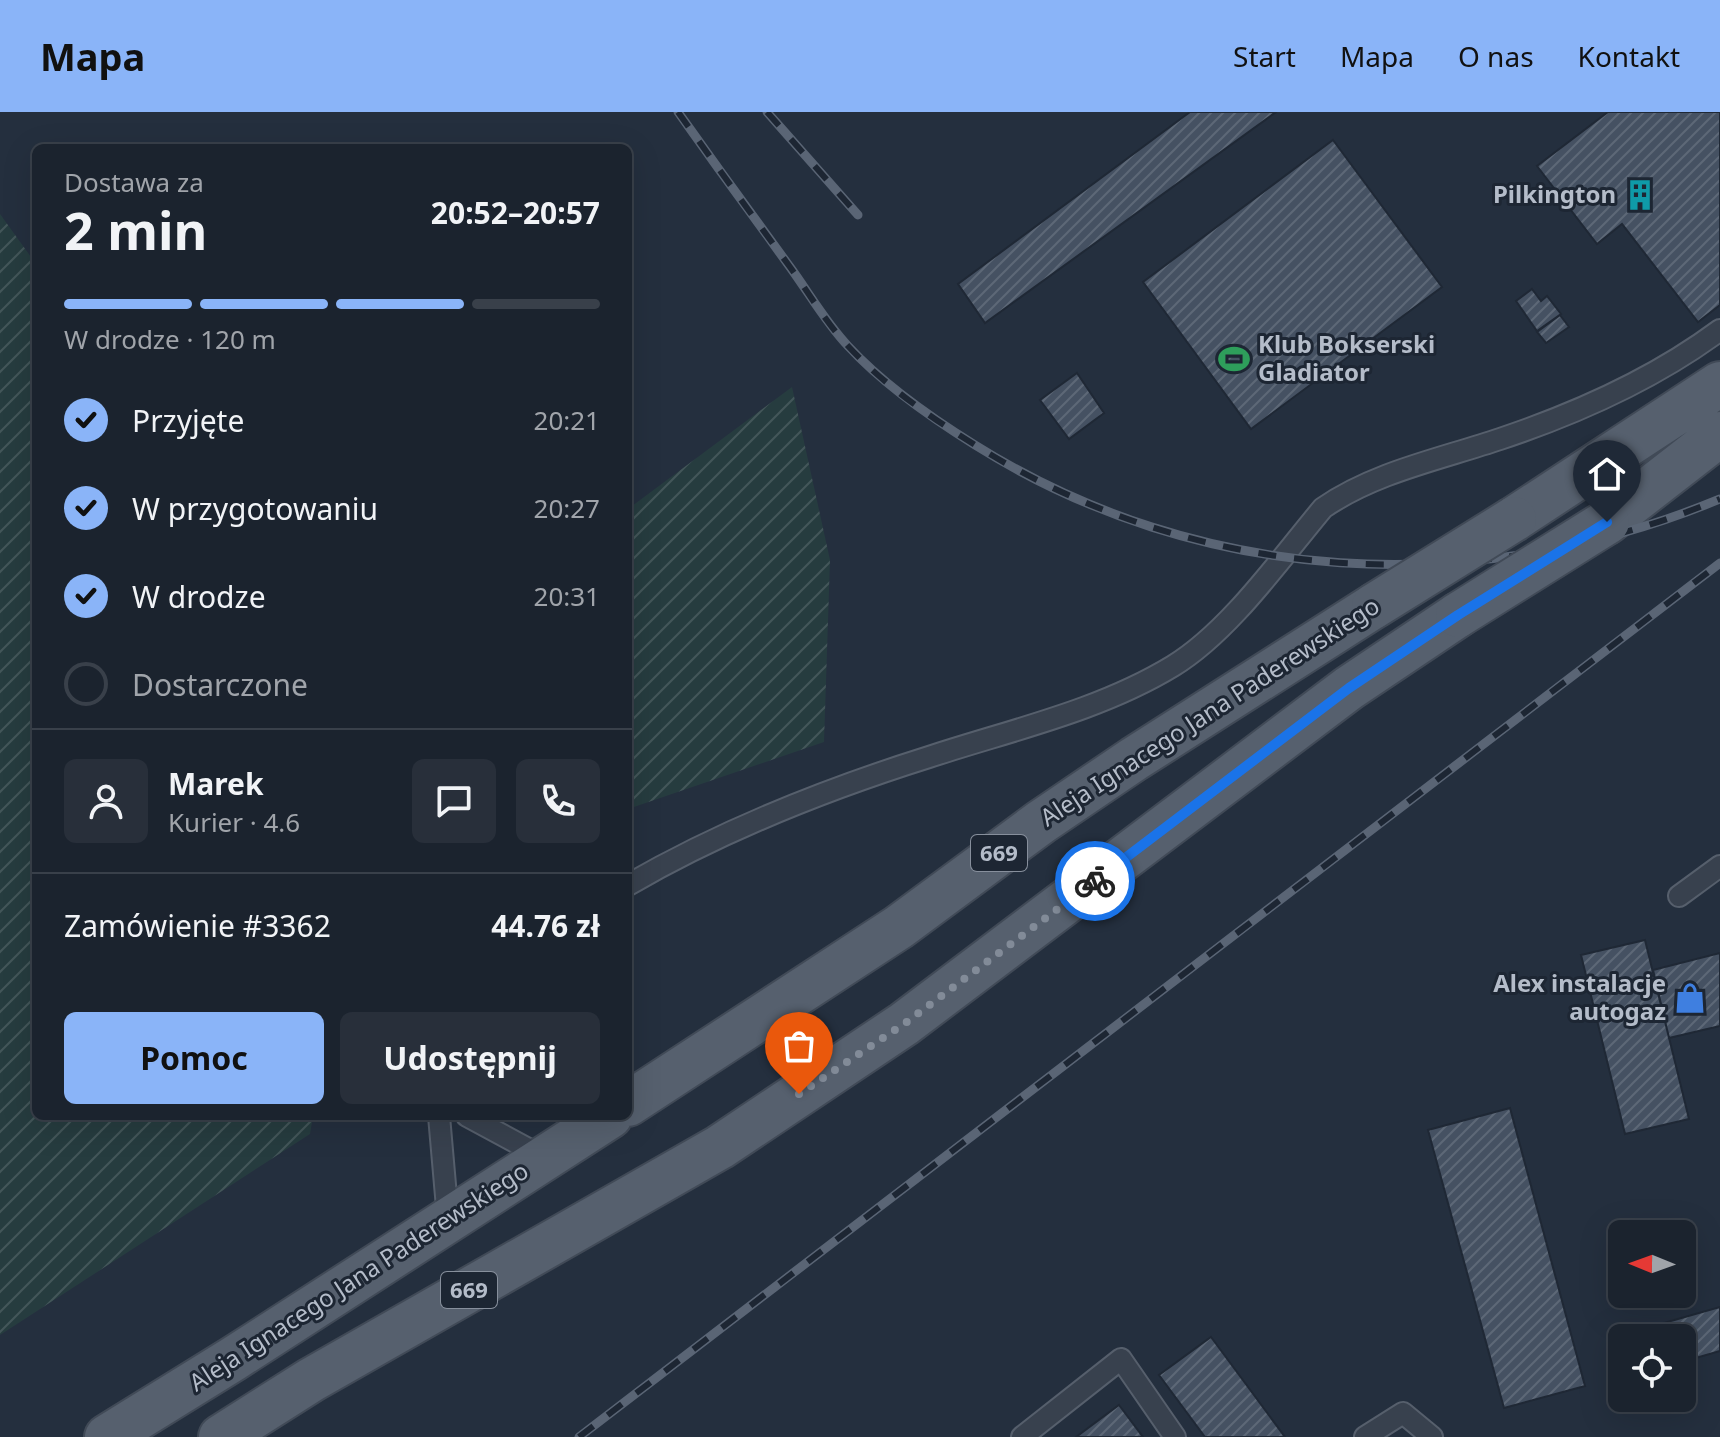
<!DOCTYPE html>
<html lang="pl">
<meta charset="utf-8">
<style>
body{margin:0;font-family:"Noto Sans",sans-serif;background:#282f3a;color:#f1f3f6;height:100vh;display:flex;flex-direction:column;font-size:30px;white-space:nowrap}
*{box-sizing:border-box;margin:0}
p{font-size:26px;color:#a0a4aa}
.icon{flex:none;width:44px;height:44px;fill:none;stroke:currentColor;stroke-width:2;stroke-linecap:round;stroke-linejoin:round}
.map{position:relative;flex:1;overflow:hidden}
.details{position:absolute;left:32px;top:32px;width:600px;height:976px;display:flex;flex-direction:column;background:#1b232e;border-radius:12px;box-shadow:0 8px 32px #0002,0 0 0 2px #39404a}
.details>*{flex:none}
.needle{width:52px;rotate:271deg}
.buttons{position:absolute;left:1608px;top:1108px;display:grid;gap:16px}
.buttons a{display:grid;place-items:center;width:88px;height:88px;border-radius:12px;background:#1b232e;box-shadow:0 8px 32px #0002,0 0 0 2px #39404a;font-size:40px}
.pin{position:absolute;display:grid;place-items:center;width:68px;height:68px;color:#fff;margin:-82px -34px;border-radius:50% 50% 50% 0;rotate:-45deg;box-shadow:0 0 8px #0007}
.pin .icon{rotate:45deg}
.courier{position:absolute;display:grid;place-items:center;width:80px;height:80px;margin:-40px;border:6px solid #1a73e8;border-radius:50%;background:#fff;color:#222;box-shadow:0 2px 10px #0007}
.overview em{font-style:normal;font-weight:700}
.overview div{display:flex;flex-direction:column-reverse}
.overview{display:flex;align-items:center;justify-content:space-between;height:136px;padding:0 32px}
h1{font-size:52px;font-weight:700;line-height:60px}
.bar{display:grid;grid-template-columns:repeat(4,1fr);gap:12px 8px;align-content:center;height:96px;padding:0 32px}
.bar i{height:10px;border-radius:6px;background:#39404a}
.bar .on{background:#8ab4f8}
.bar p{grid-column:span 4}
.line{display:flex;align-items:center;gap:20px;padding:0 32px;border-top:2px solid #39404a}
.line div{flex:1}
.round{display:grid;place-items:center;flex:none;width:84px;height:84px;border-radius:12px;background:#282f3a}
ol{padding:0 32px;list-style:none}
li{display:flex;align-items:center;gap:24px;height:88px}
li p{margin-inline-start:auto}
li .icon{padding:8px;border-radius:50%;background:#8ab4f8;color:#111;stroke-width:4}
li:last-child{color:#a0a4aa}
li i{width:44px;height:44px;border:4px solid #39404a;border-radius:50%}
.button{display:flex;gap:16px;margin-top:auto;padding:16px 32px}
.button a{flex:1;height:92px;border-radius:12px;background:#8ab4f8;color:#111;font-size:32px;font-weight:700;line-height:92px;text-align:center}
.button a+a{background:#282f3a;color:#f1f3f6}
header{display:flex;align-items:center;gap:48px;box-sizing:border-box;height:112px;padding:0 40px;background:#8ab4f8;color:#111}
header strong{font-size:38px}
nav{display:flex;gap:44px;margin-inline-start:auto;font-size:28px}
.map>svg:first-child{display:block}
</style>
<header>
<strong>Mapa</strong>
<nav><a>Start</a><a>Mapa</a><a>O nas</a><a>Kontakt</a></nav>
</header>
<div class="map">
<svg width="1720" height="1325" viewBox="0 0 1720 1325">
<defs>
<pattern id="garden-furrows" width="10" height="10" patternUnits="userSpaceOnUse" patternTransform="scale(2)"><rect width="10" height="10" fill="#263c3f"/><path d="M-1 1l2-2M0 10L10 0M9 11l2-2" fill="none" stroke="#435659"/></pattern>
<pattern id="building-hatch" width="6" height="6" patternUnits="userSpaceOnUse" patternTransform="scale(2)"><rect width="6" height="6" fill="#455162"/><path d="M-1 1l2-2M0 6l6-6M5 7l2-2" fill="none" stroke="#5d6877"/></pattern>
</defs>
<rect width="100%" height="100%" fill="#242f3e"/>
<path fill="url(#garden-furrows)" d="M 0,102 L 36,152 L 36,1004 L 313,1004 L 310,1022 L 0,1223 Z
M 792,275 L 830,448 L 824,630 L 628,697 L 628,397 Z"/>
<path fill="url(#building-hatch)" stroke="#1f2835" stroke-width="2" d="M 1190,0 L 1276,0 L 985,211 L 958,172 Z
M 1608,0 L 1720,0 L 1720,193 L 1698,210 L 1622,112 L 1597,132 L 1537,54 Z
M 1333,28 L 1442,175 L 1251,317 L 1143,170 Z
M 1532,177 L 1541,189 L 1547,184 L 1561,202 L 1537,219 L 1516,189 Z
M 1560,203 L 1569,215 L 1546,231 L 1537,220 Z
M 1077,261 L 1104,301 L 1069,327 L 1040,288 Z
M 1645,828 L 1689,1007 L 1625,1022 L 1581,843 Z
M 1720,841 L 1720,914 L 1669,926 L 1653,858 Z
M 1510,996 L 1585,1274 L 1504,1296 L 1428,1018 Z
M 1720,1195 L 1720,1239 L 1682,1250 L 1682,1226 L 1653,1226 L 1650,1215 Z
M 1211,1225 L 1285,1325 L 1205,1325 L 1159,1263 Z
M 1119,1293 L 1143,1325 L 1076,1325 Z"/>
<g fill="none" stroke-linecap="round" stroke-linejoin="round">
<defs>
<path id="lane" d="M 628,773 C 723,718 824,678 929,645 C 1011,618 1099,599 1173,554 C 1229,520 1281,446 1323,396 C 1375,360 1441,347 1500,327 C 1578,301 1654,267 1720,218
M 1679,784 L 1720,754
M 439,1004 L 448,1107
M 467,1004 L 545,1046
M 1022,1325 L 1121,1247 L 1175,1325
M 1365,1325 L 1403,1301 L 1432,1325"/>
<path id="primary" d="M 1514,407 L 1720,272
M 1607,410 L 1720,322
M 628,992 L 899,815 L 1041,710 L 1134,647 L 1374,494
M 107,1325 L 233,1247 L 610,1004
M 221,1325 L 311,1268 L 720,1035 L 904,912 L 1349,576 L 1458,503"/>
</defs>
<use href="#lane" stroke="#565f6c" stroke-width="24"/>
<use href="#primary" stroke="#414a57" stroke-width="48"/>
<use href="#lane" stroke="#38414e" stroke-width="20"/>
<use href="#primary" stroke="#56606e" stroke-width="44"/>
<defs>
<path id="rail" d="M 678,0 C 715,52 752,103 790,155 C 809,181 826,211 848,234 C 884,273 930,305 975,333 C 1200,474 1476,488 1720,387
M 767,0 L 858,103
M 579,1325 L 1720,451"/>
</defs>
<use href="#rail" stroke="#5a6575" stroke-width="9"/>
<use href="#rail" stroke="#1d2633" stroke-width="6" stroke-dasharray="18" stroke-linecap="butt"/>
<defs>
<path id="primary-bridge" d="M 1374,494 L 1514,407
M 1458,503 L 1607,410"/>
</defs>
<use href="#primary-bridge" stroke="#414a57" stroke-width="48" stroke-linecap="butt"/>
<use href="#primary-bridge" stroke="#56606e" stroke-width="44"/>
</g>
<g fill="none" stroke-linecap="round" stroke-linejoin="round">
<path stroke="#828b98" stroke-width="8" stroke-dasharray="0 14.4" d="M 799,982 L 904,912 L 1095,769"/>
<path stroke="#1a73e8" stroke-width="10" d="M 1095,769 L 1349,576 L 1458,503 L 1607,410"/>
</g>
<defs>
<symbol id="building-bare" viewBox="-9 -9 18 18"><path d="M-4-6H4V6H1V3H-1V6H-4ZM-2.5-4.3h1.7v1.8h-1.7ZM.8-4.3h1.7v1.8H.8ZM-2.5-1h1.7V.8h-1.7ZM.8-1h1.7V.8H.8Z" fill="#0f9aa8" stroke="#1d2633" stroke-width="2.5" paint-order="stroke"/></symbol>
<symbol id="stadium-bare" viewBox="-9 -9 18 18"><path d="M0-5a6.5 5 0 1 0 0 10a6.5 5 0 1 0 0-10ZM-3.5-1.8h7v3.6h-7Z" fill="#2e9e5b" stroke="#1d2633" stroke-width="2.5" paint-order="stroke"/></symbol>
<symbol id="shop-bare" viewBox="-9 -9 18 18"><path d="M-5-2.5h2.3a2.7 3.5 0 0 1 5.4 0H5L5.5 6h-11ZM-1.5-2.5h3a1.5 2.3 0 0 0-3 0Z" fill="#3f7fe0" stroke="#1d2633" stroke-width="2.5" paint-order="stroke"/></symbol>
</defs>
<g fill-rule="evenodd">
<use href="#building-bare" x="1618" y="61" width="44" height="44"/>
<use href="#stadium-bare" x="1212" y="225" width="44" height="44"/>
<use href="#shop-bare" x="1668" y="864" width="44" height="44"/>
</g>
<g text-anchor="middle" stroke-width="6" stroke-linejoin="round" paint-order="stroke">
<g fill="#1d2633" stroke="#878f9c" stroke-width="2">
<rect x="971" y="723" width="56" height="36" rx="6"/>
<rect x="441" y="1160" width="56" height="36" rx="6"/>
</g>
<g font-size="22" font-weight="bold" fill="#b4bcc9">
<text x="999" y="749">669</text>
<text x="469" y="1186">669</text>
</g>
<g font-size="24" font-weight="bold" fill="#b4bcc9" stroke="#1d2633" text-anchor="end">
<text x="1616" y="91">Pilkington</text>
<text x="1258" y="241" text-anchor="start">Klub Bokserski<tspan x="1258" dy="28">Gladiator</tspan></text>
<text x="1666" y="880">Alex instalacje<tspan x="1666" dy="28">autogaz</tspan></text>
</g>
<g font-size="24" fill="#b4bcc9" stroke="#1d2633">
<text transform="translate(1210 600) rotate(-33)" y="8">Aleja Ignacego Jana Paderewskiego</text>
<text transform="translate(359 1165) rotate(-33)" y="8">Aleja Ignacego Jana Paderewskiego</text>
</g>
</g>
</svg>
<div class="buttons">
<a><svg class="needle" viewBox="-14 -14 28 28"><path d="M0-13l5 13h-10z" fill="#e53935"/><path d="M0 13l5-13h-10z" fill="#a0a4aa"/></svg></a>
<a><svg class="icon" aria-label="locate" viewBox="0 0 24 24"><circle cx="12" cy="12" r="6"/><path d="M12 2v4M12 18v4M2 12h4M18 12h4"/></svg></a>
</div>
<div class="pin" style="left:799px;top:982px;background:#ea580c"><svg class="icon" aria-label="bag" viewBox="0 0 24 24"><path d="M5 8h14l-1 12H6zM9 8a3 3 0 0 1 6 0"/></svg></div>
<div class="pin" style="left:1607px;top:410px;background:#1f2937"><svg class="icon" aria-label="home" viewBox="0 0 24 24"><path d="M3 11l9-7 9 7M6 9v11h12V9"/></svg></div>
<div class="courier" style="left:1095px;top:769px"><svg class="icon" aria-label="bike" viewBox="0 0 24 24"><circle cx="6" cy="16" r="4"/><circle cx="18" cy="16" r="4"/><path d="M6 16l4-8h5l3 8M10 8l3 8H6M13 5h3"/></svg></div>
<section class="details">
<div class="overview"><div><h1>2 min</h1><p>Dostawa za</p></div><em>20:52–20:57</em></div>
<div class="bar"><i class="on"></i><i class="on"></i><i class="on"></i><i></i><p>W drodze · 120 m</p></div>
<ol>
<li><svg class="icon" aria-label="check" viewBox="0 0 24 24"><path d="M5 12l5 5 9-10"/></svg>Przyjęte<p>20:21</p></li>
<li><svg class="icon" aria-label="check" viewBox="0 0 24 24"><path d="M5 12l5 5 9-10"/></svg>W przygotowaniu<p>20:27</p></li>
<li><svg class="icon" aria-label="check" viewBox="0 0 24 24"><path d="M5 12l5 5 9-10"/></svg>W drodze<p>20:31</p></li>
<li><i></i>Dostarczone</li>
</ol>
<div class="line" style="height:144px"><a class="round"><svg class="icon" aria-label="person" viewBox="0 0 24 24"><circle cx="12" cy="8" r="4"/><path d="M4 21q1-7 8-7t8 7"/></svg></a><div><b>Marek</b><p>Kurier · 4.6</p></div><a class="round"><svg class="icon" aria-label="chat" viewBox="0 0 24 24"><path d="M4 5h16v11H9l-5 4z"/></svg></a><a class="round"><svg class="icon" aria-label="phone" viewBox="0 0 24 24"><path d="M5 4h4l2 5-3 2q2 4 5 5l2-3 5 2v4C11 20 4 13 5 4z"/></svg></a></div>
<div class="line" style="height:104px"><div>Zamówienie #3362</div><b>44.76 zł</b></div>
<div class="button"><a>Pomoc</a><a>Udostępnij</a></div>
</section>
</div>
